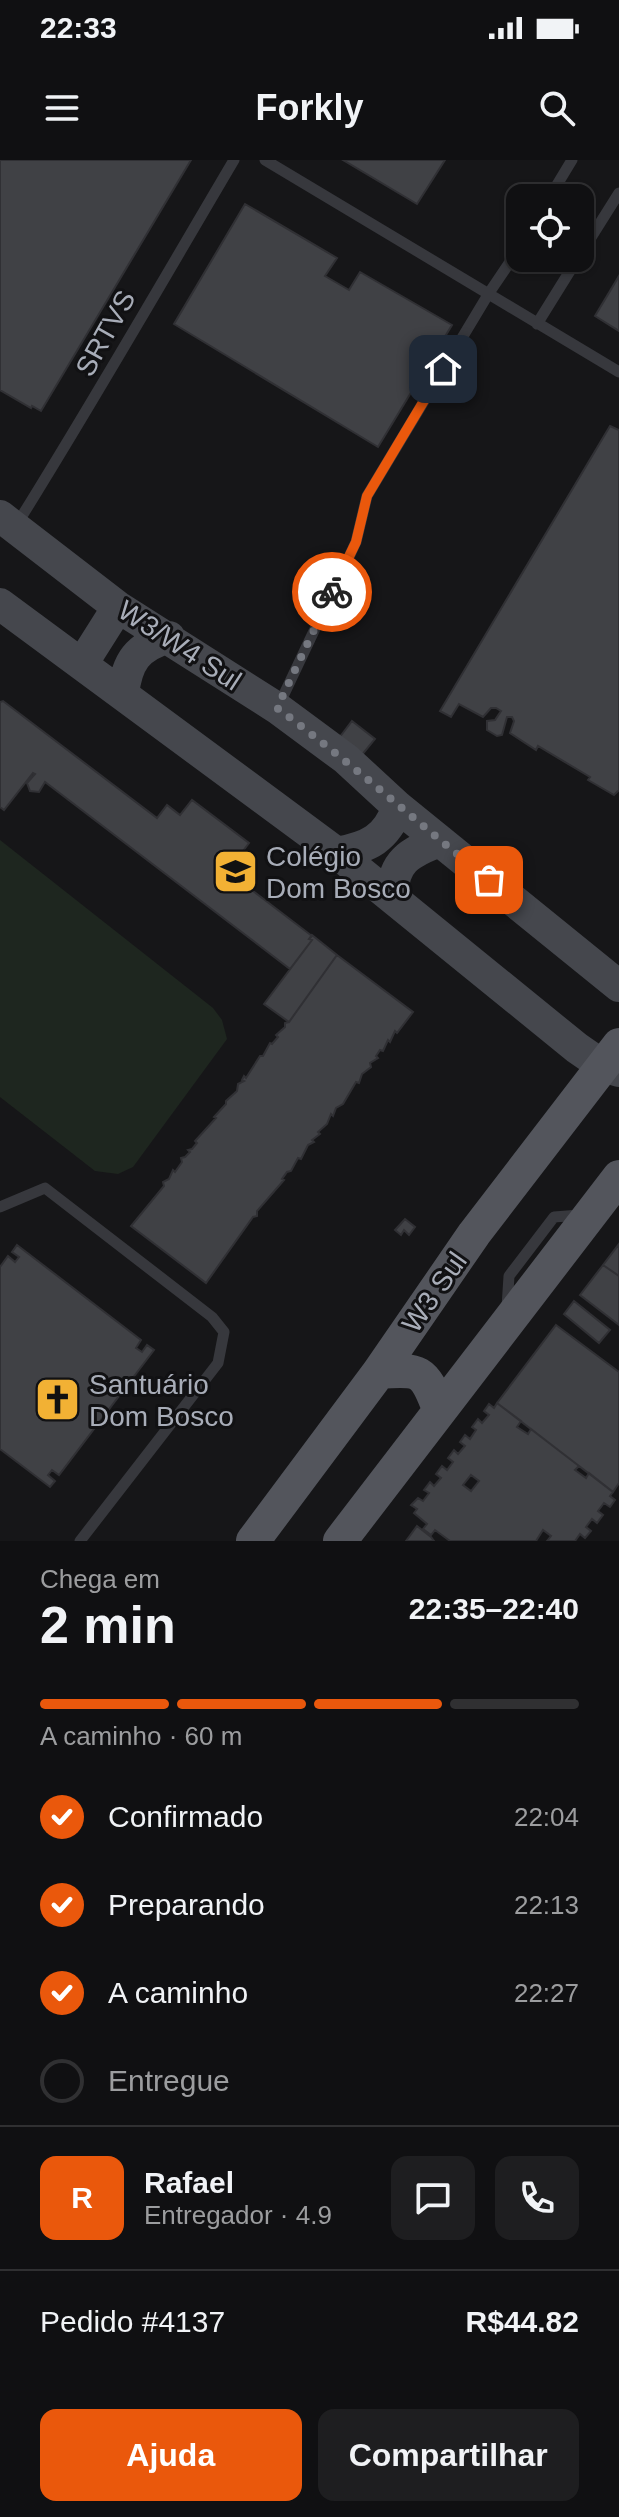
<!DOCTYPE html>
<html lang="pt">
<meta charset="utf-8">
<style>
body{margin:0;font-family:Arial,sans-serif;background:#1e1e20;color:#f1f3f6;height:100vh;display:flex;flex-direction:column;font-size:30px;white-space:nowrap}
*{box-sizing:border-box;margin:0}
p{font-size:26px;color:#9c9d9f}
.icon{flex:none;width:44px;height:44px;fill:none;stroke:currentColor;stroke-width:2;stroke-linecap:round;stroke-linejoin:round}
.map{position:relative;height:1381px;overflow:hidden}
.details{display:flex;flex-direction:column;background:#101012;flex:1}
.details>*{flex:none}
.fabs{position:absolute;left:506px;top:24px;display:grid;gap:16px}
.fabs a{display:grid;place-items:center;width:88px;height:88px;border-radius:16px;background:#101012;box-shadow:0 2px 6px #0004,0 0 0 2px #303032;font-size:40px}
.pin{position:absolute;display:grid;place-items:center;width:68px;height:68px;color:#fff;margin:-34px;border-radius:16px;box-shadow:0 4px 12px #0006}
.courier{position:absolute;display:grid;place-items:center;width:80px;height:80px;margin:-40px;border:6px solid #ea580c;border-radius:50%;background:#fff;color:#222;box-shadow:0 2px 10px #0007}
.summary em{font-style:normal;font-weight:800}
.summary div{display:flex;flex-direction:column-reverse}
.summary{display:flex;align-items:center;justify-content:space-between;height:136px;padding:0 40px}
h1{font-size:52px;font-weight:800;line-height:60px}
.bar{display:grid;grid-template-columns:repeat(4,1fr);gap:12px 8px;align-content:center;height:96px;padding:0 40px}
.bar i{height:10px;border-radius:6px;background:#303032}
.bar .current{background:#ea580c}
.bar p{grid-column:span 4}
.line{display:flex;align-items:center;gap:20px;padding:0 40px;border-top:2px solid #303032}
.line div{flex:1}
.round{display:grid;place-items:center;flex:none;width:84px;height:84px;border-radius:16px;background:#1e1e20}
ol{padding:0 40px;list-style:none}
li{display:flex;align-items:center;gap:24px;height:88px}
li p{margin-inline-start:auto}
li .icon{padding:8px;border-radius:50%;background:#ea580c;color:#fff;stroke-width:4}
li:last-child{color:#9c9d9f}
li i{width:44px;height:44px;border:4px solid #303032;border-radius:50%}
.primary-button{display:flex;gap:16px;margin-top:auto;padding:16px 40px}
.primary-button a{flex:1;height:92px;border-radius:16px;background:#ea580c;color:#fff;font-size:32px;font-weight:800;line-height:92px;text-align:center}
.primary-button a+a{background:#1e1e20;color:#f1f3f6}
.status{display:flex;justify-content:space-between;align-items:center;height:56px;padding:0 40px;background:#101012;direction:ltr}
.status svg{height:22px;fill:currentColor}
header{display:flex;justify-content:space-between;align-items:center;height:104px;padding:0 40px;background:#101012;font-size:36px;font-weight:800}
.map>svg:first-child{display:block}
</style>
<div class="status"><b>22:33</b><svg viewBox="0 0 49 12"><path d="M0 12V9h3v3zM5 12V6h3v6zM10 12V3h3v9zM15 12V0h3v12zM26 1h20v11H26zM47 4h2v5h-2z"/></svg></div>
<header><svg class="icon" aria-label="menu" viewBox="0 0 24 24"><path d="M4 6h16M4 12h16M4 18h16"/></svg>Forkly<svg class="icon" aria-label="search" viewBox="0 0 24 24"><circle cx="10" cy="10" r="6"/><path d="M15 15l6 6"/></svg></header>
<div class="map">
<svg width="619" height="1381" viewBox="0 0 619 1381">
<rect width="100%" height="100%" fill="#161618"/>
<path fill="#1e261f" d="M 0,680 L 213,848 L 222,860 L 227,879 L 133,1007 L 118,1014 L 95,1011 L 0,937 Z"/>
<path fill="#404145" stroke="#303034" stroke-width="2" fill-rule="evenodd" d="M 0,0 L 191,0 L 41,251 L 32,246 L 31,248 L 0,230 Z
M 343,0 L 445,0 L 417,44 Z
M 245,44 L 337,98 L 325,116 L 349,130 L 360,112 L 452,165 L 378,287 L 174,164 Z
M 619,116 L 619,171 L 595,156 Z
M 610,266 L 619,270 L 619,630 L 614,635 L 588,620 L 590,617 L 538,586 L 536,590 L 510,573 L 514,561 L 512,557 L 507,557 L 502,575 L 497,576 L 487,570 L 487,561 L 495,560 L 501,551 L 496,548 L 491,548 L 483,557 L 459,544 L 451,557 L 440,551 Z
M 3,541 L 157,658 L 167,645 L 180,655 L 192,640 L 249,683 L 237,699 L 251,709 L 247,715 L 253,731 L 312,776 L 309,779 L 312,780 L 290,809 L 45,622 L 39,632 L 30,631 L 27,623 L 35,614 L 33,613 L 4,650 L 0,647 L 0,542 Z
M 352,561 L 375,579 L 361,596 L 339,578 Z
M 312,775 L 337,795 L 289,862 L 264,844 L 312,780 L 309,779 Z
M 337,795 L 413,852 L 397,873 L 395,871 L 390,882 L 388,880 L 383,891 L 380,890 L 376,896 L 378,898 L 370,903 L 371,907 L 362,914 L 359,923 L 356,922 L 343,944 L 336,948 L 333,956 L 331,954 L 327,964 L 318,972 L 320,974 L 312,980 L 314,982 L 308,985 L 301,999 L 298,998 L 291,1011 L 287,1012 L 282,1019 L 284,1020 L 257,1051 L 257,1056 L 253,1057 L 206,1123 L 131,1066 L 164,1026 L 163,1022 L 169,1019 L 173,1010 L 175,1012 L 182,1002 L 181,998 L 185,997 L 190,992 L 188,990 L 192,989 L 197,983 L 195,981 L 216,958 L 214,957 L 226,944 L 226,941 L 237,931 L 238,924 L 244,921 L 242,920 L 244,916 L 246,918 L 260,896 L 263,896 L 270,883 L 272,884 L 278,877 L 276,875 L 285,867 L 285,863 L 289,862 Z
M 405,1059 L 415,1067 L 409,1075 L 404,1070 L 401,1075 L 395,1070 Z
M 619,1084 L 619,1116 L 603,1105 Z
M 17,1085 L 141,1180 L 136,1188 L 142,1192 L 147,1185 L 154,1190 L 59,1315 L 52,1310 L 48,1315 L 55,1321 L 50,1327 L 0,1289 L 0,1107 L 8,1096 L 15,1102 L 19,1097 L 12,1092 Z
M 603,1105 L 619,1116 L 619,1165 L 580,1135 Z
M 574,1141 L 610,1170 L 599,1183 L 564,1154 Z
M 556,1165 L 619,1212 L 619,1323 L 613,1332 L 497,1243 Z
M 497,1243 L 521,1261 L 517,1267 L 528,1274 L 531,1269 L 579,1306 L 575,1310 L 586,1318 L 589,1313 L 613,1332 L 610,1336 L 615,1340 L 610,1347 L 604,1343 L 598,1351 L 603,1355 L 597,1363 L 592,1359 L 586,1367 L 591,1371 L 585,1378 L 580,1374 L 575,1381 L 547,1381 L 551,1376 L 543,1370 L 536,1381 L 450,1381 L 435,1370 L 431,1375 L 423,1369 L 427,1364 L 414,1353 L 417,1349 L 411,1345 L 418,1338 L 423,1341 L 429,1333 L 424,1330 L 430,1322 L 434,1326 L 441,1318 L 436,1314 L 442,1306 L 447,1310 L 453,1302 L 448,1298 L 454,1290 L 458,1294 L 465,1286 L 460,1282 L 465,1275 L 470,1279 L 476,1270 L 472,1267 L 478,1259 L 482,1263 L 489,1255 L 484,1251 L 489,1244 L 494,1248 ZM 471,1315 L 479,1321 L 471,1331 L 463,1325 Z
M 417,1366 L 431,1377 L 434,1381 L 406,1381 Z"/>
<g fill="none" stroke-linecap="round" stroke-linejoin="round">
<path stroke="#37383d" stroke-width="11" d="M 265,0 L 619,212
M 549,38 L 572,0
M 580,95 L 619,33
M 537,164 L 578,98
M 17,364 C 92,244 162,122 234,0
M 278,547 L 356,382 L 367,336 L 489,133 L 520,87
M 0,1047 L 45,1028 L 212,1157 L 224,1172 L 218,1203 L 80,1381
M 507,1147 L 509,1116 L 554,1057 L 580,1055"/>
<path stroke="#45474d" stroke-width="32" d="M 0,356 L 118,447 L 277,548 L 346,599 L 398,647 L 619,826
M 0,444 L 337,693 L 577,888 L 603,906 L 619,911
M 82,504 L 118,447
M 123,534 C 127,501 137,487 169,477
M 337,693 C 369,687 386,679 398,647
M 393,738 C 391,702 410,692 440,681"/>
<path stroke="#53555c" stroke-width="34" d="M 379,1212 C 420,1209 424,1209 439,1249
M 253,1381 L 379,1212 L 474,1074 L 619,885
M 340,1381 L 619,1017"/>
</g>
<g fill="none" stroke-linecap="round" stroke-linejoin="round">
<path stroke="#757880" stroke-width="8" stroke-dasharray="0 14.4" d="M 332,432 L 277,548 C 350,602 418,663 489,720"/>
<path stroke="#ea580c" stroke-width="10" d="M 332,432 L 356,382 L 367,336 L 443,209"/>
</g>
<defs>
<symbol id="school-square" viewBox="-11 -11 22 22"><rect x="-9" y="-9" width="18" height="18" rx="4" fill="#f2b134" stroke="#111113"/><path d="M0-5L7-2L0 1L-7-2ZM-4 1L0 2.5L4 1V4Q0 6-4 4Z" fill="#111"/></symbol>
<symbol id="church-square" viewBox="-11 -11 22 22"><rect x="-9" y="-9" width="18" height="18" rx="4" fill="#f2b134" stroke="#111113"/><path d="M-1.2-6h2.4v3.5h3.3v2.4h-3.3V6h-2.4V-.1h-3.3v-2.4h3.3Z" fill="#111"/></symbol>
</defs>
<g fill-rule="evenodd">
<use href="#school-square" x="210" y="686" width="51" height="51"/>
<use href="#church-square" x="32" y="1214" width="51" height="51"/>
</g>
<g text-anchor="middle" stroke-width="6" stroke-linejoin="round" paint-order="stroke">
<g font-size="28" fill="#a8adb8" stroke="#111113">
<text transform="translate(105 173) rotate(-61)" y="10">SRTVS</text>
<text transform="translate(180 485) rotate(33)" y="10">W3/W4 Sul</text>
<text transform="translate(434 1132) rotate(-55)" y="10">W3 Sul</text>
</g>
<g font-size="28" fill="#a8adb8" stroke="#111113" text-anchor="start">
<text x="266" y="706">Colégio<tspan x="266" dy="32">Dom Bosco</tspan></text>
<text x="89" y="1234">Santuário<tspan x="89" dy="32">Dom Bosco</tspan></text>
</g>
</g>
</svg>
<div class="fabs">
<a><svg class="icon" aria-label="locate" viewBox="0 0 24 24"><circle cx="12" cy="12" r="6"/><path d="M12 2v4M12 18v4M2 12h4M18 12h4"/></svg></a>
</div>
<div class="pin" style="left:489px;top:720px;background:#ea580c"><svg class="icon" aria-label="bag" viewBox="0 0 24 24"><path d="M5 8h14l-1 12H6zM9 8a3 3 0 0 1 6 0"/></svg></div>
<div class="pin" style="left:443px;top:209px;background:#1f2937"><svg class="icon" aria-label="home" viewBox="0 0 24 24"><path d="M3 11l9-7 9 7M6 9v11h12V9"/></svg></div>
<div class="courier" style="left:332px;top:432px"><svg class="icon" aria-label="bike" viewBox="0 0 24 24"><circle cx="6" cy="16" r="4"/><circle cx="18" cy="16" r="4"/><path d="M6 16l4-8h5l3 8M10 8l3 8H6M13 5h3"/></svg></div>
</div>
<section class="details">
<div class="summary"><div><h1>2 min</h1><p>Chega em</p></div><em>22:35–22:40</em></div>
<div class="bar"><i class="current"></i><i class="current"></i><i class="current"></i><i></i><p>A caminho · 60 m</p></div>
<ol>
<li><svg class="icon" aria-label="check" viewBox="0 0 24 24"><path d="M5 12l5 5 9-10"/></svg>Confirmado<p>22:04</p></li>
<li><svg class="icon" aria-label="check" viewBox="0 0 24 24"><path d="M5 12l5 5 9-10"/></svg>Preparando<p>22:13</p></li>
<li><svg class="icon" aria-label="check" viewBox="0 0 24 24"><path d="M5 12l5 5 9-10"/></svg>A caminho<p>22:27</p></li>
<li><i></i>Entregue</li>
</ol>
<div class="line" style="height:144px"><b class="round" style="background:#ea580c;color:#fff">R</b><div><b>Rafael</b><p>Entregador · 4.9</p></div><a class="round"><svg class="icon" aria-label="chat" viewBox="0 0 24 24"><path d="M4 5h16v11H9l-5 4z"/></svg></a><a class="round"><svg class="icon" aria-label="phone" viewBox="0 0 24 24"><path d="M5 4h4l2 5-3 2q2 4 5 5l2-3 5 2v4C11 20 4 13 5 4z"/></svg></a></div>
<div class="line" style="height:104px"><div>Pedido #4137</div><b>R$44.82</b></div>
<div class="primary-button"><a>Ajuda</a><a>Compartilhar</a></div>
</section>
